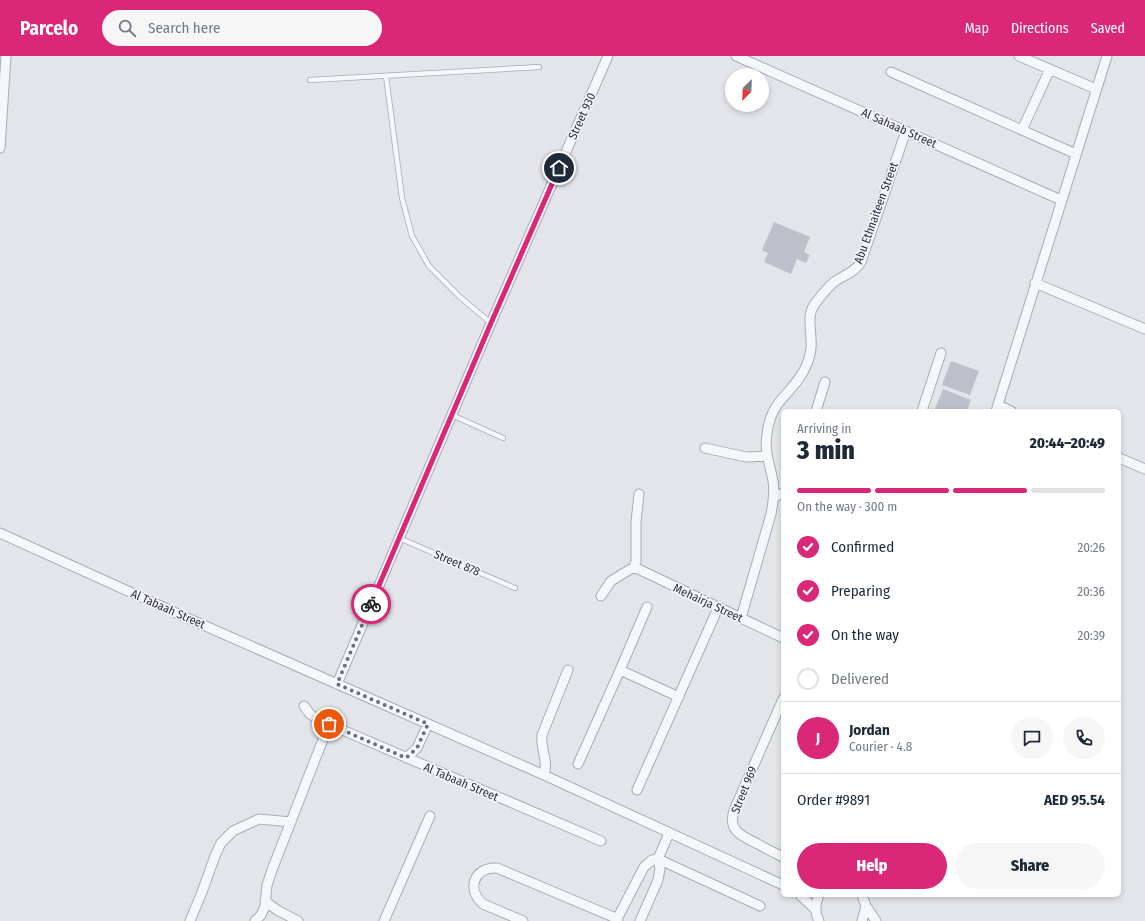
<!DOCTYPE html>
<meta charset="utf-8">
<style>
body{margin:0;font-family:"Fira Sans Condensed",sans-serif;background:#f6f6f7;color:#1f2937;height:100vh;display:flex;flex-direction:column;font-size:15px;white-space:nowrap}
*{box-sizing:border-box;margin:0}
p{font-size:13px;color:#747a83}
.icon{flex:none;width:22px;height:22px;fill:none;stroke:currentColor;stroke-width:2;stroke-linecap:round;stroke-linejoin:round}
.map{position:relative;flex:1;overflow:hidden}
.sheet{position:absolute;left:781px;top:353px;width:340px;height:488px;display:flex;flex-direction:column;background:#fff;border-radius:6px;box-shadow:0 2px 6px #0003}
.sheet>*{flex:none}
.needle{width:26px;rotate:204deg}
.buttons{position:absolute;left:725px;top:12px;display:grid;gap:8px}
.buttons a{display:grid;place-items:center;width:44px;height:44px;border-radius:50%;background:#fff;box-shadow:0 2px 6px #0003;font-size:20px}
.pin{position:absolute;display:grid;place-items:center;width:34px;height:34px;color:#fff;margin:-17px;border:2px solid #fff;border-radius:50%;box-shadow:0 1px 4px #0007}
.courier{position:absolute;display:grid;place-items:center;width:40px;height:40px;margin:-20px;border:3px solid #db2777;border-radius:50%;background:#fff;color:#222;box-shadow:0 1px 5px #0007}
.overview em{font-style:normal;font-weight:800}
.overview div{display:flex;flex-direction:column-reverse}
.overview{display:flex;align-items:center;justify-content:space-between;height:68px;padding:0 16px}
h1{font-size:26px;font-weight:800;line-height:30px}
.bar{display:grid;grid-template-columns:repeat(4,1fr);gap:6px 4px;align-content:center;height:48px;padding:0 16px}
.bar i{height:5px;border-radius:3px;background:#e0e1e3}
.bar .current{background:#db2777}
.bar p{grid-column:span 4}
.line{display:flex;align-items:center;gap:10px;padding:0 16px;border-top:1px solid #e0e1e3}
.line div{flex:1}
.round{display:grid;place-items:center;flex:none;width:42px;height:42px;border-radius:21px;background:#f6f6f7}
ol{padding:0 16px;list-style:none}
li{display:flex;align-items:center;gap:12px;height:44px}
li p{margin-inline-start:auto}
li .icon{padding:4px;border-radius:50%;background:#db2777;color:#fff;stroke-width:4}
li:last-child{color:#747a83}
li i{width:22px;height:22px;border:2px solid #e0e1e3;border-radius:50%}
.action{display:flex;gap:8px;margin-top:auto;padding:8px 16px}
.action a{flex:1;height:46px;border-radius:24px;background:#db2777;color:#fff;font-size:16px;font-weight:800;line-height:46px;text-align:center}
.action a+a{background:#f6f6f7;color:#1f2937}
header{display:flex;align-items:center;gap:24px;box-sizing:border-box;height:56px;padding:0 20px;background:#db2777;color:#fff}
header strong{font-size:19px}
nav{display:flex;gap:22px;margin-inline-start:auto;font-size:14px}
.search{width:280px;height:36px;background:#f6f6f7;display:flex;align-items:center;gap:10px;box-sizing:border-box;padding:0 14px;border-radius:22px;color:#747a83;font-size:15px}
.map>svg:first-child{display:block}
</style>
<header>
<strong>Parcelo</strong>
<div class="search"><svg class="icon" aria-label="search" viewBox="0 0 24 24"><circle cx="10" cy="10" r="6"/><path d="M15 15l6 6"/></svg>Search here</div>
<nav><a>Map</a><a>Directions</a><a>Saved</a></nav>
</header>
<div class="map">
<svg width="1145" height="865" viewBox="0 0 1145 865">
<rect width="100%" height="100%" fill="#e3e5eb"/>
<path fill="#bdc0cb" d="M 774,166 L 810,181 L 804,196 L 810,199 L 806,207 L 797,203 L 791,218 L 764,206 L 768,197 L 762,194 Z
M 951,305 L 979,315 L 970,339 L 942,329 Z
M 943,333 L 971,344 L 967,355 L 934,355 Z"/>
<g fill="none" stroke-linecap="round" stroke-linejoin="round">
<defs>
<path id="service" d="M 386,20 L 402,142 L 412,180 L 429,210 L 461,242 L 491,267
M 310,24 L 539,11
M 452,359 L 503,382
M 399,482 L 515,532"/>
<path id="minor" d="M 736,0 L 1061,144
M 1019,0 L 1096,33
M 891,16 L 1076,98
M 1022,74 L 1050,13
M 0,92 L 6,0
M 1035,227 L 1145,273
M 998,349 L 1011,355
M 816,355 L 825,326
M 922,355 L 941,297
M 996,355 L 1107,0
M 705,392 L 746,401 L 767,400
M 1119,402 L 1145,413
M 774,441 L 783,437
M 0,477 L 185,561 L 544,719 L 783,829
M 634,511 L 783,582
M 601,540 L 611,525 L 634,511 L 636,505 L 636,466 L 639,438
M 741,562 L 771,458 C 773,447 775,437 773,425 C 770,408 764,396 767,378 C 768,368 771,358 777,349 C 787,336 801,324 807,308 C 810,300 812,292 811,284 C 811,272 807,260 814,249 C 820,241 827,232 834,226 C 844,219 854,217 861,206 L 906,75
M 620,614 L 647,551
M 337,628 L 491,267 L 608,0
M 783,643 L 735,752 C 726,774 741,780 758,788 C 766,793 775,797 783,801
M 304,650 L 310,658 L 319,664 L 601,785
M 406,702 L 417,692 L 428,668
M 578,708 L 620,614 L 679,641
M 544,719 C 549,705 540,693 542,679 L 568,614
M 637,734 L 718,552
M 658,803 L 760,850
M 800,839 L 815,853
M 819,839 C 815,848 814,856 819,865
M 862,839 L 866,850 L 862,865
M 265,845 L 277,854 L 298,865
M 866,850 L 876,865
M 190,865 L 202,836 L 215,800 L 221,787 L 233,775 L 259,763 L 291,766
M 255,865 L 261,859 L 265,850 L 267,829 L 272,814 L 329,668
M 384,865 L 430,760
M 523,865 L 483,848 C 466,833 474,811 497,812 L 618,863
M 616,865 L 644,811 L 652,804 L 658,803
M 640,865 L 658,824 L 660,813 L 658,803 L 669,777"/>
</defs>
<use href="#service" stroke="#a8abb6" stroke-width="6"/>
<use href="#minor" stroke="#a8abb6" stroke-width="11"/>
<use href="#service" stroke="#f6f7fa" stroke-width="4.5"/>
<use href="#minor" stroke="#f6f7fa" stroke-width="9"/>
</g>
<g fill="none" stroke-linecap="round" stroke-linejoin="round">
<path stroke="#6b6f7e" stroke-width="4" stroke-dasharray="0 7.2" d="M 329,668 L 406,702 L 417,692 L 428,668 L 337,628 L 371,548"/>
<path stroke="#db2777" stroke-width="5" d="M 371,548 L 491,267 L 559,112"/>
</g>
<g text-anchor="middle" stroke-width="3.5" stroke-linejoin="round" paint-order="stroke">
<g font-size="12" fill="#2b3044" stroke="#f3f5f9">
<text transform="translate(582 60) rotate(-66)" y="4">Street 930</text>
<text transform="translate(899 72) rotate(24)" y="4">Al Sahaab Street</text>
<text transform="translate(876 157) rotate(-70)" y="4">Abu Ethnaiteen Street</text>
<text transform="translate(457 507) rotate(23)" y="4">Street 878</text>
<text transform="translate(708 547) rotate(25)" y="4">Mehairja Street</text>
<text transform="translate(168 553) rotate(24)" y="4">Al Tabaah Street</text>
<text transform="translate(461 726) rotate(23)" y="4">Al Tabaah Street</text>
<text transform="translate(744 734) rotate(-68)" y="4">Street 969</text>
</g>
</g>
</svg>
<div class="buttons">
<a><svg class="needle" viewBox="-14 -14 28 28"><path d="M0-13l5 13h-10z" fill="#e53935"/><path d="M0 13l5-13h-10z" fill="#747a83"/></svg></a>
</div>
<div class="pin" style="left:329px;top:668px;background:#ea580c"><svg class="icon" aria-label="bag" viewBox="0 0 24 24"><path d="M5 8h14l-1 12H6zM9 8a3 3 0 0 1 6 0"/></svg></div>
<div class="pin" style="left:559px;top:112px;background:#1f2937"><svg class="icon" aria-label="home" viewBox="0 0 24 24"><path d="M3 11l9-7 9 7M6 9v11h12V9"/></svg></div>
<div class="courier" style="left:371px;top:548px"><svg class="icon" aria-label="bike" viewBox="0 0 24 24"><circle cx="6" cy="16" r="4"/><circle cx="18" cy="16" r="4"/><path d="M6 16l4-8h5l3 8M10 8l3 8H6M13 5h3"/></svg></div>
<section class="sheet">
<div class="overview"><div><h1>3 min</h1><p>Arriving in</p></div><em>20:44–20:49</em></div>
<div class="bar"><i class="current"></i><i class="current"></i><i class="current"></i><i></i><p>On the way · 300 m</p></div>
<ol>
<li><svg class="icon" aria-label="check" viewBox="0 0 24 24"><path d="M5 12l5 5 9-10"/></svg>Confirmed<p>20:26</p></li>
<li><svg class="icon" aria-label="check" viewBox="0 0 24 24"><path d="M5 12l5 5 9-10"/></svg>Preparing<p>20:36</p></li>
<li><svg class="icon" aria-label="check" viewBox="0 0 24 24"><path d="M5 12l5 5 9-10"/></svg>On the way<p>20:39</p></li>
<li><i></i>Delivered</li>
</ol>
<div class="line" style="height:72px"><b class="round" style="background:#db2777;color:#fff">J</b><div><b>Jordan</b><p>Courier · 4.8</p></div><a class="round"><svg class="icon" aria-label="chat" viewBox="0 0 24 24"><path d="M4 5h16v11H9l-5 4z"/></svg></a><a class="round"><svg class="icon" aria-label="phone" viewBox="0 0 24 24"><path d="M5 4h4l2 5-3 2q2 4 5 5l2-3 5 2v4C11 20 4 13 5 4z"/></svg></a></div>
<div class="line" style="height:52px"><div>Order #9891</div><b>AED 95.54</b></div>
<div class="action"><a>Help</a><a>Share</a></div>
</section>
</div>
